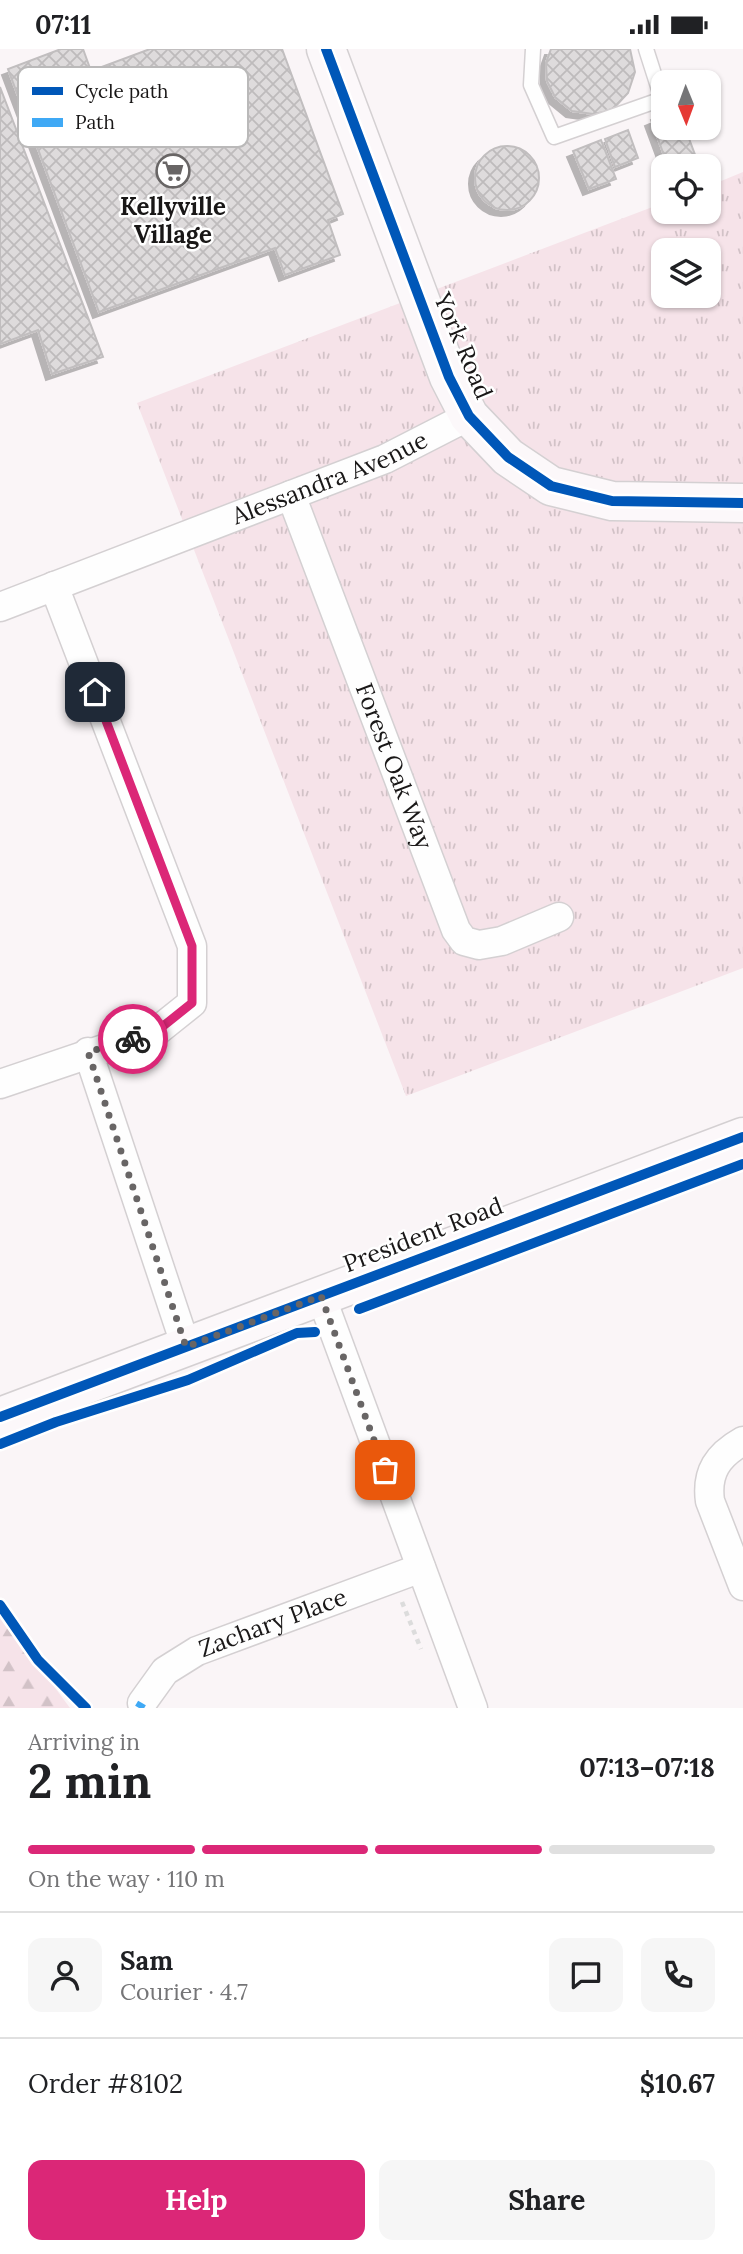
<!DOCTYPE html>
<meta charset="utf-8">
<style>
body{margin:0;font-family:Lora,serif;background:#f6f6f6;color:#202124;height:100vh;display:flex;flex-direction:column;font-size:26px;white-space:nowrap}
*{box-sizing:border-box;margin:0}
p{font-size:23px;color:#757577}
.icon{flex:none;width:38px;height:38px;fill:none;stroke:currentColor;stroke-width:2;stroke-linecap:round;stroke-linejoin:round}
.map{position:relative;height:1659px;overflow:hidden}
.side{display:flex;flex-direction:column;background:#fff;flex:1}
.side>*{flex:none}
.needle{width:46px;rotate:179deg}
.fabs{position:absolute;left:651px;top:21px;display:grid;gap:14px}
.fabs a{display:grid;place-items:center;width:70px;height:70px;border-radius:14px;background:#fff;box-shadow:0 2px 5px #0004;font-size:35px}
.pin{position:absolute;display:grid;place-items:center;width:60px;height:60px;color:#fff;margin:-30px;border-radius:14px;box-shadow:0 4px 10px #0006}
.courier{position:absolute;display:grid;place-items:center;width:70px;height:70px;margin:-35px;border:5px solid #db2777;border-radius:50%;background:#fff;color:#222;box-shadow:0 2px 9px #0007}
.overview em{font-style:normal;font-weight:800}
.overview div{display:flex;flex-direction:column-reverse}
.overview{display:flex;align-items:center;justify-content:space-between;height:119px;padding:0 28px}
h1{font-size:46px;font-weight:800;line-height:52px}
.bar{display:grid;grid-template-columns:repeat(4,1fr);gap:10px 7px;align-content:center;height:84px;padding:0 28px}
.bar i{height:9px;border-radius:5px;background:#e0e0e0}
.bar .selected{background:#db2777}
.bar p{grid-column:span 4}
.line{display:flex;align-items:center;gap:18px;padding:0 28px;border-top:2px solid #e0e0e0}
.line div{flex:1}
.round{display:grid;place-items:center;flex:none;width:74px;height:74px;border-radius:14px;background:#f6f6f6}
.button{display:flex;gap:14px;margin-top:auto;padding:14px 28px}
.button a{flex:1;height:80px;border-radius:14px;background:#db2777;color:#fff;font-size:28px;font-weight:800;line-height:80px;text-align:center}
.button a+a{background:#f6f6f6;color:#202124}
.status{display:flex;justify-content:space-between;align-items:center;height:49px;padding:0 35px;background:#fff;direction:ltr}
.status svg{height:19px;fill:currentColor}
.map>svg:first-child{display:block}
</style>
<div class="status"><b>07:11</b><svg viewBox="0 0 49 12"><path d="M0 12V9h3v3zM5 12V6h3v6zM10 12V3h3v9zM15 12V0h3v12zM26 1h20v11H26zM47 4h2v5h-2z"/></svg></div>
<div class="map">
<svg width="743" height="1659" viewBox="0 0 743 1659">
<defs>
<pattern id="grass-tufts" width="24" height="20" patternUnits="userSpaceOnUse" patternTransform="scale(1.75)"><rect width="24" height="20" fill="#f6e3e9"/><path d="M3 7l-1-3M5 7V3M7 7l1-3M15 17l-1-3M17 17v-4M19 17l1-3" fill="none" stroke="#d2c2c7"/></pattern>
<pattern id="forest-firs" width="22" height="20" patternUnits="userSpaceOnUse" patternTransform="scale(1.75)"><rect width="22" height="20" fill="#f6e3e9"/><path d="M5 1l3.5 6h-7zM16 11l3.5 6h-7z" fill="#d2c2c7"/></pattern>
<pattern id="building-cross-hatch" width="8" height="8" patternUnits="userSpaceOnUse" patternTransform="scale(1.75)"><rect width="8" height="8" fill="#dedbdc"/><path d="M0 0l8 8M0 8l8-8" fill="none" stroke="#bebbbc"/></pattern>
<filter id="shadow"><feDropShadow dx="-6" dy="6" stdDeviation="0" flood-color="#0004"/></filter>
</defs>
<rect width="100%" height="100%" fill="#faf5f7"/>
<path fill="url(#grass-tufts)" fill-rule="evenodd" d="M 743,123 L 743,919 L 406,1047 L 137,354 L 663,154 L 663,163 L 709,163 L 709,137 ZM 663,201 L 709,201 L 709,247 L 663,247 Z"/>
<path fill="url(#forest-firs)" d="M 0,1564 L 70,1659 L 0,1659 Z"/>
<path fill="url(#building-cross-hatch)" stroke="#c1bebf" stroke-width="2" filter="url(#shadow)" d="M 61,0 L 83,0 L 91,22 L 150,0 L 282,0 L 343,165 L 328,171 L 340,206 L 285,226 L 275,199 L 99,263 L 8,20 Z
M 551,0 L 630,0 L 635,23 L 628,44 L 614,59 L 604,63 L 593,65 L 572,62 L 555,48 L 547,32 L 546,14 Z
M 0,38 L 103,308 L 52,325 L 38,281 L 0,295 Z
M 663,66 L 663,79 L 685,79 L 697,111 L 682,117 L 668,117 L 651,71 Z
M 628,81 L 638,109 L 615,118 L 605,90 Z
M 601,91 L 616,130 L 589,140 L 573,102 Z
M475 129a32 32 0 1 1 64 0a32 32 0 1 1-64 0Z"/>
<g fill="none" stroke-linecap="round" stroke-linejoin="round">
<defs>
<path id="lane" d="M 533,0 L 531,36 L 554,88 L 662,50 L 646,0"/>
<g id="street">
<path id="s1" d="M 291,446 L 456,881 L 464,892 L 479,896 L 502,892 L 559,868"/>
<path id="s2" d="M 0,558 L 385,410 L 469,367"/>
<path d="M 88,1003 L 186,1298"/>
<path d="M 0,1035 L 157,982 L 192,954 L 192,897 L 54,537"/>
<path d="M 321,1247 L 473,1659"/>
<path d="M 743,1392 C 718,1406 706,1423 710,1452 L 743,1537"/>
<path id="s3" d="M 142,1654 L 165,1622 L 197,1602 L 421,1519"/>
</g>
<path id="secondary" d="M 326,0 L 449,328 L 469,367 L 508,408 L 551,437 L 612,452 L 743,454
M 0,1368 L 743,1088"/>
</defs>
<use href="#lane" stroke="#d4d0d2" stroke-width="17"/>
<use href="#street" stroke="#d4d0d2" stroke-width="31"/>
<use href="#secondary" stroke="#d4d0d2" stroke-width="41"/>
<path stroke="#dcdcdc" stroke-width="4.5" stroke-dasharray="5 5" stroke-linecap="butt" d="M 402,1553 L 421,1600"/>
<use href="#lane" stroke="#fefefe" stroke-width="14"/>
<use href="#street" stroke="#fefefe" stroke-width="28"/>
<use href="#secondary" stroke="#fcf8fa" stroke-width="38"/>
<path stroke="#3fa9f5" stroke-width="9" stroke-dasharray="18 9" stroke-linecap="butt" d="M 139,1659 L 142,1654"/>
<defs>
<path id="cycleway" d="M 326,0 L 449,328 L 469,367 L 508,408 L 551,437 L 612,452 L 743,454
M 359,1260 L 743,1115
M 0,1368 L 743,1088
M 0,1395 L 56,1373 L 188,1331 L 297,1284 L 315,1283
M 0,1556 L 38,1611 L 86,1659"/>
</defs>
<use href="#cycleway" stroke="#fff" stroke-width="15"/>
<use href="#cycleway" stroke="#0057b8" stroke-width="10"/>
</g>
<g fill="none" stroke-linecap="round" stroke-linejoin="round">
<path stroke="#686565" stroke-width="7" stroke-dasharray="0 12.6" d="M 133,990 L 88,1003 L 186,1298 L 321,1247 L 385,1421"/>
<path stroke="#db2777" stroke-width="9" d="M 95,643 L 192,897 L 192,954 L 157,982 L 133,990"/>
</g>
<defs>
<symbol id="supermarket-ring" viewBox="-11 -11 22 22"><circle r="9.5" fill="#fff" stroke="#686565" stroke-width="1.5"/><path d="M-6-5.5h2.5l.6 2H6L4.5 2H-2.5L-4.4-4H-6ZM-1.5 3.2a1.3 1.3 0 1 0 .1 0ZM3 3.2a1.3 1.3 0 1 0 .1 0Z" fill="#686565"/></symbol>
</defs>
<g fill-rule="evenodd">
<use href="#supermarket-ring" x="154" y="103" width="38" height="38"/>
</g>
<g text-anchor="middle" stroke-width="5" stroke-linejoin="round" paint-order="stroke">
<g font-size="24" font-weight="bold" fill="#191717" stroke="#fff">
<text x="173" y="166">Kellyville<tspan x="173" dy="28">Village</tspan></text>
</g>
<g font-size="24" fill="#191717" stroke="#fff">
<text transform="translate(463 297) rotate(67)" y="8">York Road</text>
<text dy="8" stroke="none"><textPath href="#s2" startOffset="354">Alessandra Avenue</textPath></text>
<text dy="8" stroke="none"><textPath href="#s1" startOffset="290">Forest Oak Way</textPath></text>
<text transform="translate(423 1186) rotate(-21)" y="8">President Road</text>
<text dy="8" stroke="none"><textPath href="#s3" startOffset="158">Zachary Place</textPath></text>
</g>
</g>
<rect x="18" y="18" width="230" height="80" rx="10" fill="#fff" stroke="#bab9b9" stroke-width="2"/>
<rect x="32" y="38" width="31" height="8" fill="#0057b8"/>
<rect x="32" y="69" width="31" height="9" fill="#3fa9f5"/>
<g font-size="19" fill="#191717">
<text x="75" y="49">Cycle path</text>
<text x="75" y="80">Path</text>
</g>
</svg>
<div class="fabs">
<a><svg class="needle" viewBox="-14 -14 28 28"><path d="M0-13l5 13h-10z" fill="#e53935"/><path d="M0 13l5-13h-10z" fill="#757577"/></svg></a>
<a><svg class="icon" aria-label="locate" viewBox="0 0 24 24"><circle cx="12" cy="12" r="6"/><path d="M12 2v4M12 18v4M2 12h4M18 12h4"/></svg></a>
<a><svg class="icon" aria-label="layers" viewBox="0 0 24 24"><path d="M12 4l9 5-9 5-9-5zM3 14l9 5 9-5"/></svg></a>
</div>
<div class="pin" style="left:385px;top:1421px;background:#ea580c"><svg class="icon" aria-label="bag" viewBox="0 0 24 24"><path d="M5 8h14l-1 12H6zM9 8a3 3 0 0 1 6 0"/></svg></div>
<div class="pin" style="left:95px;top:643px;background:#1f2937"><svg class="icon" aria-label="home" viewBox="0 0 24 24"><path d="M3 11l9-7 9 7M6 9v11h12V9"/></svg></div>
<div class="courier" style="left:133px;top:990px"><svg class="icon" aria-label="bike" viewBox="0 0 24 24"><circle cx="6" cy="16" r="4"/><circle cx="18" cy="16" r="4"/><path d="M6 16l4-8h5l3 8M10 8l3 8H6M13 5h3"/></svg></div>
</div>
<section class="side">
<div class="overview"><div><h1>2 min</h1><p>Arriving in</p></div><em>07:13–07:18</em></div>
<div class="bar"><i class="selected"></i><i class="selected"></i><i class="selected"></i><i></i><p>On the way · 110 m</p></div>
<div class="line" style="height:126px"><a class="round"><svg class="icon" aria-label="person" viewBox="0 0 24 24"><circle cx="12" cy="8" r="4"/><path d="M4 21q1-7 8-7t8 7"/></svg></a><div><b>Sam</b><p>Courier · 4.7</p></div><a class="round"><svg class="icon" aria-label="chat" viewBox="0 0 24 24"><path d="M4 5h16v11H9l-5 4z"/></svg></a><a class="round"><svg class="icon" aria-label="phone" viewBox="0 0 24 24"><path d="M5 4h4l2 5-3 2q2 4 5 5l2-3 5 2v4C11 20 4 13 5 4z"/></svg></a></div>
<div class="line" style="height:91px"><div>Order #8102</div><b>$10.67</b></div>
<div class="button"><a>Help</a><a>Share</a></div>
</section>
